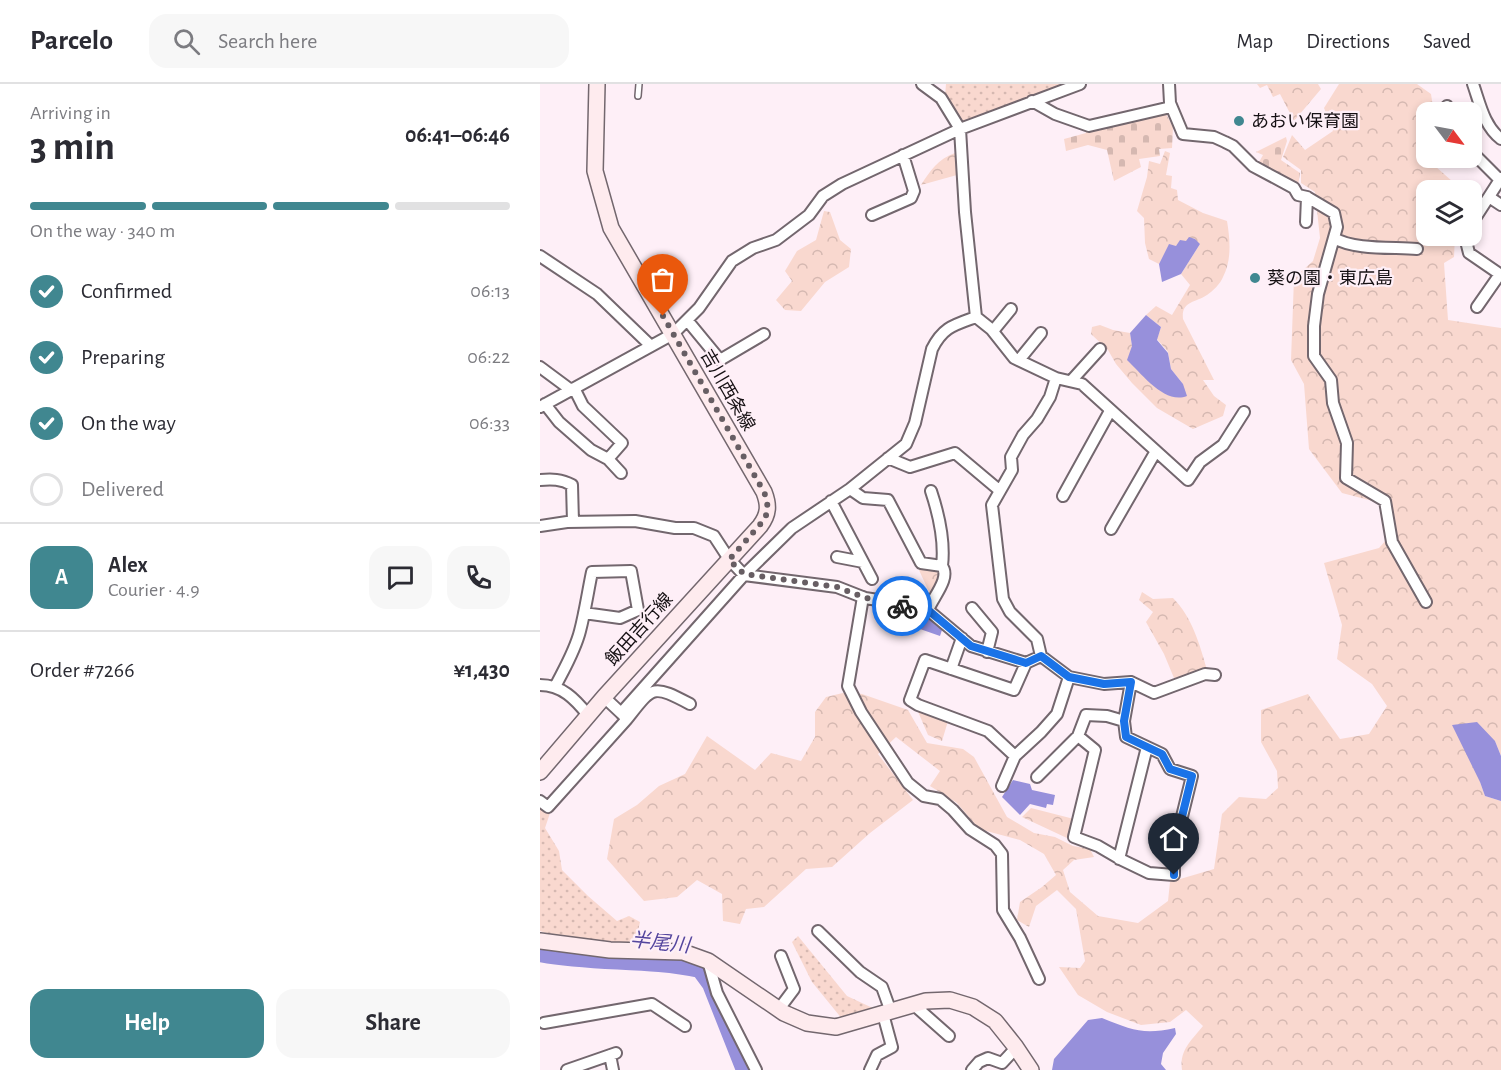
<!DOCTYPE html>
<meta charset="utf-8">
<style>
body{margin:0;font-family:"Alegreya Sans","Noto Sans JP",sans-serif;background:#f7f7f7;color:#2b2b33;height:100vh;display:flex;flex-direction:column;font-size:22px;white-space:nowrap}
*{box-sizing:border-box;margin:0}
p{font-size:20px;color:#7c7c81}
.icon{flex:none;width:33px;height:33px;fill:none;stroke:currentColor;stroke-width:2;stroke-linecap:round;stroke-linejoin:round}
.map{position:relative;flex:1;overflow:hidden}
.panel{display:flex;flex-direction:column;background:#fff;width:540px}
.panel>*{flex:none}
.needle{width:39px;rotate:122deg}
.tools{position:absolute;left:876px;top:18px;display:grid;gap:12px}
.tools a{display:grid;place-items:center;width:66px;height:66px;border-radius:12px;background:#fff;box-shadow:0 3px 9px #0003;font-size:30px}
.pin{position:absolute;display:grid;place-items:center;width:51px;height:51px;color:#fff;margin:-62px -26px;border-radius:50% 50% 50% 0;rotate:-45deg;box-shadow:0 0 6px #0007}
.pin .icon{rotate:45deg}
.courier{position:absolute;display:grid;place-items:center;width:60px;height:60px;margin:-30px;border:4px solid #1a73e8;border-radius:50%;background:#fff;color:#222;box-shadow:0 2px 8px #0007}
.overview em{font-style:normal;font-weight:600}
.overview div{display:flex;flex-direction:column-reverse}
.overview{display:flex;align-items:center;justify-content:space-between;height:102px;padding:0 30px}
h1{font-size:39px;font-weight:600;line-height:45px}
.bar{display:grid;grid-template-columns:repeat(4,1fr);gap:9px 6px;align-content:center;height:72px;padding:0 30px}
.bar i{height:8px;border-radius:4px;background:#e1e1e2}
.bar .on{background:#408790}
.bar p{grid-column:span 4}
.line{display:flex;align-items:center;gap:15px;padding:0 30px;border-top:2px solid #e1e1e2}
.line div{flex:1}
.round{display:grid;place-items:center;flex:none;width:63px;height:63px;border-radius:18px;background:#f7f7f7}
ol{padding:0 30px;list-style:none}
li{display:flex;align-items:center;gap:18px;height:66px}
li p{margin-inline-start:auto}
li .icon{padding:6px;border-radius:50%;background:#408790;color:#fff;stroke-width:4}
li:last-child{color:#7c7c81}
li i{width:33px;height:33px;border:3px solid #e1e1e2;border-radius:50%}
.button{display:flex;gap:12px;margin-top:auto;padding:12px 30px}
.button a{flex:1;height:69px;border-radius:18px;background:#408790;color:#fff;font-size:24px;font-weight:600;line-height:69px;text-align:center}
.button a+a{background:#f7f7f7;color:#2b2b33}
header{display:flex;align-items:center;gap:36px;box-sizing:border-box;height:84px;padding:0 30px;background:#fff;border-bottom:2px solid #e1e1e2}
header strong{font-size:28px}
nav{display:flex;gap:33px;margin-inline-start:auto;font-size:21px}
.search{width:420px;height:54px;background:#f7f7f7;display:flex;align-items:center;gap:15px;box-sizing:border-box;padding:0 21px;border-radius:18px;color:#7c7c81;font-size:22px}
main{display:flex;flex:1;min-height:0}
.map>svg:first-child{display:block}
</style>
<header>
<strong>Parcelo</strong>
<div class="search"><svg class="icon" aria-label="search" viewBox="0 0 24 24"><circle cx="10" cy="10" r="6"/><path d="M15 15l6 6"/></svg>Search here</div>
<nav><a>Map</a><a>Directions</a><a>Saved</a></nav>
</header>
<main>
<section class="panel">
<div class="overview"><div><h1>3 min</h1><p>Arriving in</p></div><em>06:41–06:46</em></div>
<div class="bar"><i class="on"></i><i class="on"></i><i class="on"></i><i></i><p>On the way · 340 m</p></div>
<ol>
<li><svg class="icon" aria-label="check" viewBox="0 0 24 24"><path d="M5 12l5 5 9-10"/></svg>Confirmed<p>06:13</p></li>
<li><svg class="icon" aria-label="check" viewBox="0 0 24 24"><path d="M5 12l5 5 9-10"/></svg>Preparing<p>06:22</p></li>
<li><svg class="icon" aria-label="check" viewBox="0 0 24 24"><path d="M5 12l5 5 9-10"/></svg>On the way<p>06:33</p></li>
<li><i></i>Delivered</li>
</ol>
<div class="line" style="height:108px"><b class="round" style="background:#408790;color:#fff">A</b><div><b>Alex</b><p>Courier · 4.9</p></div><a class="round"><svg class="icon" aria-label="chat" viewBox="0 0 24 24"><path d="M4 5h16v11H9l-5 4z"/></svg></a><a class="round"><svg class="icon" aria-label="phone" viewBox="0 0 24 24"><path d="M5 4h4l2 5-3 2q2 4 5 5l2-3 5 2v4C11 20 4 13 5 4z"/></svg></a></div>
<div class="line" style="height:78px"><div>Order #7266</div><b>¥1,430</b></div>
<div class="button"><a>Help</a><a>Share</a></div>
</section>
<div class="map">
<svg width="961" height="986" viewBox="0 0 961 986">
<defs>
<pattern id="grass-dots" width="8" height="8" patternUnits="userSpaceOnUse" patternTransform="scale(1.5)"><rect width="8" height="8" fill="#f9d8cf"/><path d="M2 2h.1M6 6h.1" fill="none" stroke="#d5b8b1" stroke-width="1.8" stroke-linecap="round"/></pattern>
<pattern id="forest-crowns" width="20" height="18" patternUnits="userSpaceOnUse" patternTransform="scale(1.5)"><rect width="20" height="18" fill="#f9d8cf"/><path d="M2 6a3 3 0 1 1 6 0M12 15a3 3 0 1 1 6 0" fill="none" stroke="#d5b8b1"/></pattern>
<pattern id="cemetery-stones" width="16" height="16" patternUnits="userSpaceOnUse" patternTransform="scale(1.5)"><rect width="16" height="16" fill="#f9d8cf"/><path d="M2 7V4a2 2 0 0 1 4 0v3zM10 15v-3a2 2 0 0 1 4 0v3z" fill="#d5b8b1"/></pattern>
</defs>
<rect width="100%" height="100%" fill="#feeff7"/>
<path fill="url(#grass-dots)" d="M 406,0 L 532,0 L 422,40 L 405,12 Z
M 0,722 L 10,729 L 5,744 L 19,767 L 22,786 L 48,812 L 77,837 L 89,832 L 100,838 L 95,860 L 14,852 L 0,847 Z
M 258,852 L 307,912 L 337,926 L 303,936 L 272,898 L 252,858 Z"/>
<path fill="url(#forest-crowns)" d="M 717,0 L 778,0 L 781,5 L 754,37 L 740,10 L 733,13 L 727,1 L 720,4 Z
M 799,0 L 877,0 L 891,10 L 893,23 L 879,34 L 886,74 L 922,106 L 886,106 L 886,152 L 915,152 L 914,173 L 904,179 L 908,236 L 961,244 L 961,672 L 955,657 L 940,698 L 945,712 L 961,717 L 961,986 L 642,986 C 639,966 652,956 663,942 L 646,926 L 630,938 L 601,941 L 567,928 L 538,911 L 519,883 L 540,884 L 545,877 L 536,825 L 517,806 L 496,822 L 489,843 L 477,836 L 480,818 L 502,803 L 516,791 L 504,770 L 480,756 L 439,745 L 417,719 L 390,702 L 400,687 L 356,653 L 338,670 L 373,716 L 330,749 L 292,783 L 266,785 L 224,823 L 206,825 L 200,840 L 183,837 L 182,810 L 157,796 L 137,813 L 104,817 L 67,775 L 74,735 L 97,721 L 119,702 L 145,690 L 167,652 L 215,686 L 231,669 L 261,677 L 275,653 L 275,628 L 286,613 L 307,608 L 322,610 L 368,626 L 387,659 L 423,665 L 434,673 L 467,733 L 494,749 L 515,753 L 533,762 L 550,765 L 554,773 L 534,776 L 523,786 L 530,808 L 558,832 L 598,839 L 628,817 L 630,798 L 674,785 L 682,730 L 699,713 L 726,715 L 738,704 L 737,687 L 721,658 L 721,626 L 768,610 L 800,655 L 829,650 L 847,622 L 832,600 L 797,575 L 802,541 L 784,479 L 839,464 L 847,455 L 844,420 L 802,409 L 769,365 L 764,300 L 751,276 L 754,194 L 773,177 L 780,154 L 775,108 L 761,99 L 761,86 L 743,73 L 752,51 L 765,66 L 793,47 L 784,24 Z
M 625,67 L 630,69 L 626,91 L 632,92 L 631,104 L 637,106 L 638,116 L 663,129 L 687,137 C 690,155 692,176 683,193 C 681,199 672,208 667,211 C 655,219 641,217 643,235 L 674,296 L 663,296 L 674,312 L 686,321 L 683,332 L 653,345 L 617,324 L 592,299 L 576,280 L 568,266 L 551,250 L 552,243 L 560,241 L 573,246 L 590,249 L 592,262 L 643,300 L 631,285 L 628,268 L 617,255 L 621,243 L 606,231 L 616,222 L 632,231 L 650,201 L 641,190 L 660,160 L 646,157 L 636,162 L 629,161 L 619,180 L 609,175 L 605,159 L 604,134 L 597,127 L 607,93 L 609,77 L 620,80 Z
M 415,69 L 417,91 L 381,101 C 390,87 398,75 415,69 Z
M 284,127 L 290,128 L 300,156 L 311,165 L 309,183 L 285,198 L 261,227 L 245,226 L 236,216 L 252,197 L 245,187 L 257,167 L 276,156 Z
M 398,484 L 402,489 L 394,506 L 390,510 L 379,486 Z
M 602,508 L 613,515 L 633,514 C 652,533 660,561 667,586 L 634,594 L 624,570 L 606,538 L 613,528 L 599,516 Z
M 376,623 L 408,637 L 402,657 L 388,651 Z
M 491,724 L 534,735 L 529,755 L 482,733 Z"/>
<path fill="url(#cemetery-stones)" d="M 626,30 L 633,43 L 632,64 L 619,65 L 620,72 L 599,75 L 601,83 L 574,97 L 567,66 L 548,61 L 526,67 L 524,55 L 546,49 L 546,46 Z
M 746,53 L 747,57 L 741,76 L 760,89 L 758,102 L 718,80 L 723,71 L 716,68 Z"/>
<path fill="#9790db" d="M 649,153 L 655,155 L 660,160 L 641,190 L 622,198 L 619,180 L 629,160 L 636,162 L 640,156 L 646,157 Z
M 606,231 L 621,243 L 617,256 L 628,269 L 631,285 L 643,300 L 647,312 C 625,321 602,290 587,276 L 592,262 L 590,249 Z
M 384,528 L 403,543 L 400,552 L 380,545 Z
M 937,638 L 955,657 L 961,672 L 961,717 L 945,712 L 940,698 L 912,641 Z
M 473,696 L 490,700 L 492,706 L 515,711 L 513,721 L 507,720 L 506,724 L 490,720 L 480,731 L 462,713 Z
M 562,934 C 592,946 603,951 635,944 L 636,950 L 623,969 L 621,980 L 626,986 L 512,986 L 514,975 L 548,936 Z"/>
<g fill="none" stroke-linecap="round" stroke-linejoin="round">
<path stroke="#9790db" stroke-width="18" d="M 0,869 C 53,879 108,874 160,885 L 171,900 L 205,986"/>
<defs>
<path id="lane" d="M 98,12 L 99,0"/>
<path id="street" d="M 382,0 L 401,14 L 420,45 L 425,128 L 436,233 L 451,245 L 474,274 L 516,294 L 542,300 L 648,396 L 660,378 L 683,361 L 704,328
M 629,0 L 630,19 L 643,50 L 674,53 L 685,58 L 693,62 L 713,82 L 754,104 L 758,111 L 767,113 L 766,138
M 933,0 C 940,20 944,42 961,55
M 492,17 L 515,30 L 549,42 L 631,23
M 907,22 L 910,28
M 932,68 L 960,96
M 767,113 L 794,129 L 797,143 L 778,210 L 774,242 L 774,272 L 791,296 L 793,319 L 807,359 L 806,394 L 845,417 L 852,458 L 886,518
M 949,113 L 961,121
M 332,131 L 371,114 L 374,107 L 363,71
M 932,139 L 961,94
M 927,152 L 926,157 L 929,169 L 961,191
M 794,154 C 814,166 853,163 877,165
M 0,172 L 57,210 L 111,262
M 937,223 L 960,190
M 147,236 L 180,276 L 224,250
M 453,247 L 471,225
M 479,276 L 501,249
M 0,283 L 31,306
M 516,294 L 510,313 L 497,335 L 483,351 L 471,373 L 472,386 L 452,421 L 463,515 L 470,528 L 497,555 L 501,572 L 529,593 L 564,600 L 591,598 L 614,609 L 665,590 L 675,591
M 531,297 L 560,265
M 34,304 L 43,322 L 82,359 L 68,375
M 5,320 L 19,338 L 51,366 L 68,375 L 81,389
M 0,323 L 133,250 L 159,224 L 192,177 L 213,164 L 236,156 L 269,131 L 283,112 L 302,100 L 420,45 L 540,0
M 348,374 L 370,383 L 415,369 L 459,406
M 0,396 C 12,395 21,395 32,401 L 33,438
M 310,405 L 323,414 L 348,416 L 381,479 L 402,482 C 411,494 393,513 388,526
M 391,407 C 399,431 405,457 402,482
M 523,412 L 570,327
M 291,417 L 332,495
M 0,442 L 27,438 L 95,437 L 135,444 L 154,444 L 174,452 L 189,475 L 204,491 L 297,503 L 325,514 L 351,518 L 365,523 L 374,520 L 388,526 L 431,562 L 486,579 L 501,572
M 571,445 L 616,367
M 297,473 L 323,478
M 323,513 L 308,602 L 321,628 L 368,699 L 384,712 L 400,715 L 413,726 L 430,745 L 455,761 L 462,770 L 463,826 L 480,854 L 499,895
M 432,524 L 452,548 L 447,568
M 486,579 L 474,606 L 385,576 L 370,616 L 378,621 L 448,647 L 475,672 L 501,648 L 517,630 L 529,593
M 411,585 L 422,554
M 0,601 C 22,601 35,615 48,631
M 15,603 C 24,585 35,567 40,547 C 45,528 48,507 52,488 L 91,487 L 98,526 L 80,534 L 44,529
M 64,613 L 81,629
M 87,635 C 113,602 112,600 150,620
M 538,652 L 555,666 L 534,753 L 558,762 L 582,776 L 609,789 L 634,791 L 634,765 L 652,692 L 630,685 L 622,670 L 586,653 L 584,637 L 591,598
M 497,693 L 538,652 L 546,631 L 567,632 L 584,637
M 462,702 L 475,672
M 0,717 L 8,723 L 87,635 L 81,629 L 204,491 L 252,444 L 310,405 L 366,360 L 375,339 L 392,265 C 403,243 414,241 436,233
M 579,775 L 607,663
M 278,847 L 320,888 L 342,903 L 351,928
M 168,877 L 177,909 L 216,986
M 374,921 L 409,952
M 239,925 L 254,905 L 241,872
M 4,939 L 112,920 L 145,942
M 70,971 L 73,986
M 27,986 L 76,969
M 330,986 L 337,971 L 352,963 L 343,930
M 432,986 L 439,978 L 448,974 L 462,979 L 476,964"/>
<path id="secondary" d="M 0,688 L 64,613 L 220,442 C 229,430 229,421 224,408 L 71,144 L 55,87 L 57,0
M 0,857 L 70,866 L 143,868 L 168,877 L 244,929 L 267,939 L 296,943 L 386,917 L 410,916 L 433,923 L 455,937 L 475,962 L 491,986"/>
</defs>
<use href="#lane" stroke="#73676e" stroke-width="8"/>
<use href="#street" stroke="#73676e" stroke-width="14"/>
<use href="#secondary" stroke="#73676e" stroke-width="18"/>
<use href="#lane" stroke="#fff" stroke-width="5"/>
<use href="#street" stroke="#fff" stroke-width="10"/>
<use href="#secondary" stroke="#feebee" stroke-width="15"/>
</g>
<g fill="none" stroke-linecap="round" stroke-linejoin="round">
<path stroke="#675e63" stroke-width="6" stroke-dasharray="0 10.8" d="M 123,232 L 224,408 C 228,419 229,426 224,436 L 189,476 L 204,490 L 297,503 L 326,514 L 351,518 L 362,522"/>
<path stroke="#1a73e8" stroke-width="8" d="M 362,522 L 365,523 L 374,520 L 388,526 L 431,562 L 486,579 L 501,572 L 529,593 L 564,600 L 591,598 L 584,637 L 586,653 L 622,670 L 630,685 L 652,692 L 634,765 L 634,791"/>
</g>
<g fill="#408790" stroke="#feeff7" stroke-width="2">
<circle cx="699" cy="37" r="6"/>
<circle cx="715" cy="194" r="6"/>
</g>
<g text-anchor="middle" stroke-width="4.5" stroke-linejoin="round" paint-order="stroke">
<g font-size="18" fill="#151013" stroke="#feeff7" text-anchor="start">
<text x="711" y="43">あおい保育園</text>
<text x="727" y="200">葵の園・東広島</text>
</g>
<g font-size="18" fill="#151013" stroke="#feeff7">
<text transform="translate(188 306) rotate(60)" y="6">吉川西条線</text>
<text transform="translate(99 545) rotate(-48)" y="6">飯田吉行線</text>
</g>
<g font-size="20" font-style="italic" fill="#55469e" stroke="#feeff7">
<text transform="translate(120 858) rotate(6)" y="7">半尾川</text>
</g>
</g>
</svg>
<div class="tools">
<a><svg class="needle" viewBox="-14 -14 28 28"><path d="M0-13l5 13h-10z" fill="#e53935"/><path d="M0 13l5-13h-10z" fill="#7c7c81"/></svg></a>
<a><svg class="icon" aria-label="layers" viewBox="0 0 24 24"><path d="M12 4l9 5-9 5-9-5zM3 14l9 5 9-5"/></svg></a>
</div>
<div class="pin" style="left:123px;top:232px;background:#ea580c"><svg class="icon" aria-label="bag" viewBox="0 0 24 24"><path d="M5 8h14l-1 12H6zM9 8a3 3 0 0 1 6 0"/></svg></div>
<div class="pin" style="left:634px;top:791px;background:#1f2937"><svg class="icon" aria-label="home" viewBox="0 0 24 24"><path d="M3 11l9-7 9 7M6 9v11h12V9"/></svg></div>
<div class="courier" style="left:362px;top:522px"><svg class="icon" aria-label="bike" viewBox="0 0 24 24"><circle cx="6" cy="16" r="4"/><circle cx="18" cy="16" r="4"/><path d="M6 16l4-8h5l3 8M10 8l3 8H6M13 5h3"/></svg></div>
</div>
</main>
